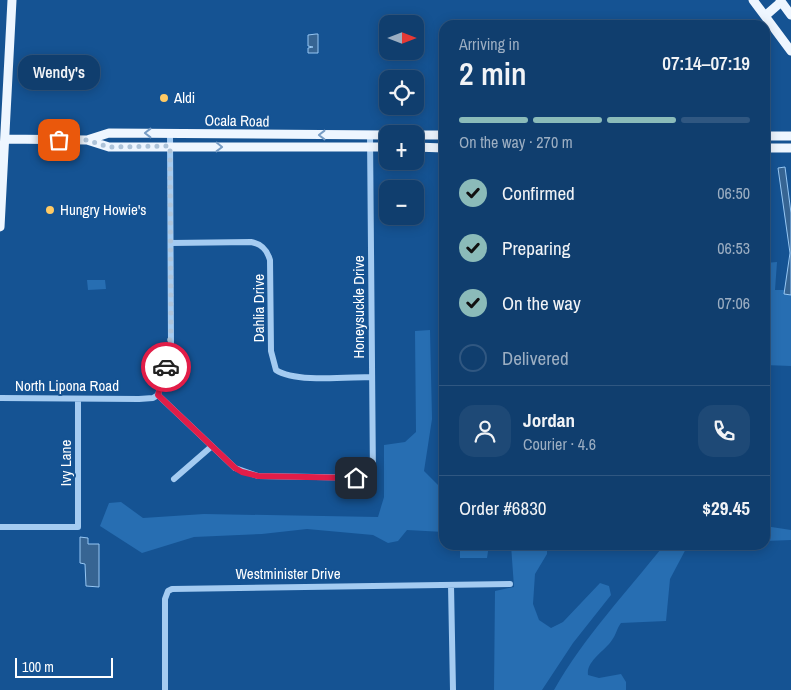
<!DOCTYPE html>
<meta charset="utf-8">
<style>
body{margin:0;font-family:"Archivo Narrow",sans-serif;background:#1e4976;color:#f1f3f6;height:100vh;display:flex;flex-direction:column;font-size:19px;white-space:nowrap}
*{box-sizing:border-box;margin:0}
p{font-size:16px;color:#9caec2}
.icon{flex:none;width:28px;height:28px;fill:none;stroke:currentColor;stroke-width:2;stroke-linecap:round;stroke-linejoin:round}
.map{position:relative;flex:1;overflow:hidden}
.details{position:absolute;left:439px;top:20px;width:331px;height:530px;display:flex;flex-direction:column;background:#103e6e;border-radius:15px;box-shadow:0 2px 12px #0003,0 0 0 1px #305781}
.details>*{flex:none}
.needle{width:32px;rotate:90deg}
.buttons{position:absolute;left:379px;top:15px;display:grid;gap:10px}
.buttons a{display:grid;place-items:center;width:45px;height:45px;border-radius:10px;background:#103e6e;box-shadow:0 2px 12px #0003,0 0 0 1px #305781;font-size:25px}
.scale{position:absolute;left:15px;bottom:12px;width:98px;box-sizing:border-box;padding-left:5px;border:2px solid #fff;border-top:0;font-size:14px;line-height:18px;white-space:nowrap;color:#fff;-webkit-text-stroke:4px #155393;paint-order:stroke}
.pin{position:absolute;display:grid;place-items:center;width:42px;height:42px;color:#fff;margin:-21px;border-radius:10px;box-shadow:0 2px 8px #0006}
.courier{position:absolute;display:grid;place-items:center;width:50px;height:50px;margin:-25px;border:4px solid #e11d48;border-radius:50%;background:#fff;color:#222;box-shadow:0 1px 6px #0007}
.bubble{position:absolute;height:35px;border-radius:15px;background:#103e6e;box-shadow:0 2px 12px #0003,0 0 0 1px #305781;font-size:16px;font-weight:600;line-height:35px;text-align:center}
.overview em{font-style:normal;font-weight:600}
.overview div{display:flex;flex-direction:column-reverse}
.overview{display:flex;align-items:center;justify-content:space-between;height:85px;padding:0 20px}
h1{font-size:32px;font-weight:600;line-height:38px}
.bar{display:grid;grid-template-columns:repeat(4,1fr);gap:8px 5px;align-content:center;height:60px;padding:0 20px}
.bar i{height:6px;border-radius:4px;background:#305781}
.bar .active{background:#8bbbb9}
.bar p{grid-column:span 4}
.line{display:flex;align-items:center;gap:12px;padding:0 20px;border-top:1px solid #305781}
.line div{flex:1}
.round{display:grid;place-items:center;flex:none;width:52px;height:52px;border-radius:15px;background:#1e4976}
ol{padding:0 20px;list-style:none}
li{display:flex;align-items:center;gap:15px;height:55px}
li p{margin-inline-start:auto}
li .icon{padding:5px;border-radius:50%;background:#8bbbb9;color:#111;stroke-width:4}
li:last-child{color:#9caec2}
li i{width:28px;height:28px;border:2px solid #305781;border-radius:50%}
.map>svg:first-child{display:block}
</style>
<div class="map">
<svg width="791" height="690" viewBox="0 0 791 690">
<rect width="100%" height="100%" fill="#155393"/>
<path fill="#276eb2" d="M 777,262 L 775,290 L 791,290 L 791,366 L 765,365 L 767,353 L 765,352 L 765,263 Z
M 87,280 L 105,280 L 106,289 L 88,290 Z
M 430,330 L 432,419 L 424,471 L 444,491 L 444,532 L 407,530 L 398,541 L 388,543 L 373,535 L 307,529 L 262,534 L 194,537 L 142,553 L 100,526 L 109,503 L 121,502 L 143,518 L 204,514 L 378,517 L 384,497 L 384,445 L 405,442 L 416,432 L 415,331 Z
M 765,526 L 791,530 L 791,540 L 765,541 Z
M 460,545 L 489,545 L 487,558 L 460,558 Z
M 511,545 L 547,545 L 547,554 L 535,574 L 533,604 L 539,620 L 551,628 L 563,622 L 600,583 L 609,586 L 611,595 L 573,643 L 542,690 L 494,690 L 495,591 L 514,587 Z
M 664,545 L 688,545 L 670,579 L 666,621 L 621,623 C 617,628 616,635 612,640 C 605,651 586,661 588,675 L 599,678 L 621,674 L 626,682 L 626,690 L 554,690 C 584,637 626,593 664,545 Z"/>
<path fill="#376593" stroke="#96c7f4" d="M 316,34 L 318,34 L 318,53 L 308,53 L 308,48 L 313,47 L 308,46 L 308,35 Z
M 785,167 L 791,213 L 791,295 L 784,294 L 790,253 L 778,168 Z
M 80,537 L 88,538 L 88,544 L 99,544 L 99,587 L 86,586 L 85,564 L 80,563 Z"/>
<g fill="none" stroke-linecap="round" stroke-linejoin="round">
<path stroke="#a4cbf1" stroke-width="6" d="M 171,243 L 251,242 C 262,244 267,250 270,260 L 271,351 L 276,370 C 295,383 348,377 372,377
M 158,395 L 235,468 L 258,476 L 373,478 L 370,135
M 158,395 L 171,345 L 170,133
M 0,398 L 139,399 L 153,398 L 158,395
M 174,479 L 212,446
M 0,527 L 78,527 L 78,399
M 451,585 L 453,690
M 165,690 L 165,599 L 168,591 L 172,589 L 510,584"/>
<path stroke="#eef6ff" stroke-width="9" d="M 753,0 L 791,51
M 780,0 L 791,15
M 765,16 L 781,2
M 415,135 L 444,135
M 765,136 L 791,136
M 5,139 L 87,140 L 109,133 L 388,135
M 87,140 L 109,147 L 388,147
M 415,147 L 444,148
M 765,148 L 791,148
M 0,227 L 12,0"/>
</g>
<defs><path id="oneway-chevron" d="M-2-3.5L2.5 0L-2 3.5" fill="none" stroke-width="1.6" stroke-linecap="round" stroke-linejoin="round" transform="scale(1.25)"/></defs>
<g stroke="#779cc4">
<use href="#oneway-chevron" transform="translate(148 133) rotate(180)"/>
<use href="#oneway-chevron" transform="translate(322 135) rotate(180)"/>
<use href="#oneway-chevron" transform="translate(219 147) rotate(1)"/>
</g>
<g fill="none" stroke-linecap="round" stroke-linejoin="round">
<path stroke="#adc3d9" stroke-width="5" stroke-dasharray="0 9" d="M 59,140 L 87,140 L 109,147 L 170,146 L 171,330 L 166,367"/>
<path stroke="#e11d48" stroke-width="6" d="M 166,367 L 158,395 L 235,468 L 242,472 L 258,476 L 356,478"/>
</g>
<g fill="#ffca64" stroke="#155393" stroke-width="2">
<circle cx="164" cy="98" r="5"/>
<circle cx="50" cy="210" r="5"/>
</g>
<g text-anchor="middle" stroke-width="4" stroke-linejoin="round" paint-order="stroke">
<g font-size="15" fill="#fff" stroke="#155393" text-anchor="start">
<text x="174" y="103">Aldi</text>
<text x="60" y="215">Hungry Howie's</text>
</g>
<g font-size="15" fill="#fff" stroke="#155393">
<text transform="translate(237 121) rotate(1)" y="5">Ocala Road</text>
<text transform="translate(359 307) rotate(-90)" y="5">Honeysuckle Drive</text>
<text transform="translate(259 308) rotate(-90)" y="5">Dahlia Drive</text>
<text x="67" y="391">North Lipona Road</text>
<text transform="translate(66 463) rotate(-90)" y="5">Ivy Lane</text>
<text x="288" y="579">Westminister Drive</text>
</g>
</g>
</svg>
<div class="buttons">
<a><svg class="needle" viewBox="-14 -14 28 28"><path d="M0-13l5 13h-10z" fill="#e53935"/><path d="M0 13l5-13h-10z" fill="#9caec2"/></svg></a>
<a><svg class="icon" aria-label="locate" viewBox="0 0 24 24"><circle cx="12" cy="12" r="6"/><path d="M12 2v4M12 18v4M2 12h4M18 12h4"/></svg></a>
<a>+</a>
<a>−</a>
</div>
<div class="scale">100 m</div>
<div class="pin" style="left:59px;top:140px;background:#ea580c"><svg class="icon" aria-label="bag" viewBox="0 0 24 24"><path d="M5 8h14l-1 12H6zM9 8a3 3 0 0 1 6 0"/></svg></div>
<div class="pin" style="left:356px;top:478px;background:#1f2937"><svg class="icon" aria-label="home" viewBox="0 0 24 24"><path d="M3 11l9-7 9 7M6 9v11h12V9"/></svg></div>
<div class="courier" style="left:166px;top:367px"><svg class="icon" aria-label="car" viewBox="0 0 24 24"><path d="M5 17H2v-5l4-1 3-4h7l3 4 3 1v5h-3M9 17h6M6 11h13"/><circle cx="7" cy="17" r="2"/><circle cx="17" cy="17" r="2"/></svg></div>
<div class="bubble" style="left:18px;top:55px;width:82px">Wendy's</div>
<section class="details">
<div class="overview"><div><h1>2 min</h1><p>Arriving in</p></div><em>07:14–07:19</em></div>
<div class="bar"><i class="active"></i><i class="active"></i><i class="active"></i><i></i><p>On the way · 270 m</p></div>
<ol>
<li><svg class="icon" aria-label="check" viewBox="0 0 24 24"><path d="M5 12l5 5 9-10"/></svg>Confirmed<p>06:50</p></li>
<li><svg class="icon" aria-label="check" viewBox="0 0 24 24"><path d="M5 12l5 5 9-10"/></svg>Preparing<p>06:53</p></li>
<li><svg class="icon" aria-label="check" viewBox="0 0 24 24"><path d="M5 12l5 5 9-10"/></svg>On the way<p>07:06</p></li>
<li><i></i>Delivered</li>
</ol>
<div class="line" style="height:90px"><a class="round"><svg class="icon" aria-label="person" viewBox="0 0 24 24"><circle cx="12" cy="8" r="4"/><path d="M4 21q1-7 8-7t8 7"/></svg></a><div><b>Jordan</b><p>Courier · 4.6</p></div><a class="round"><svg class="icon" aria-label="phone" viewBox="0 0 24 24"><path d="M5 4h4l2 5-3 2q2 4 5 5l2-3 5 2v4C11 20 4 13 5 4z"/></svg></a></div>
<div class="line" style="height:65px"><div>Order #6830</div><b>$29.45</b></div>
</section>
</div>
